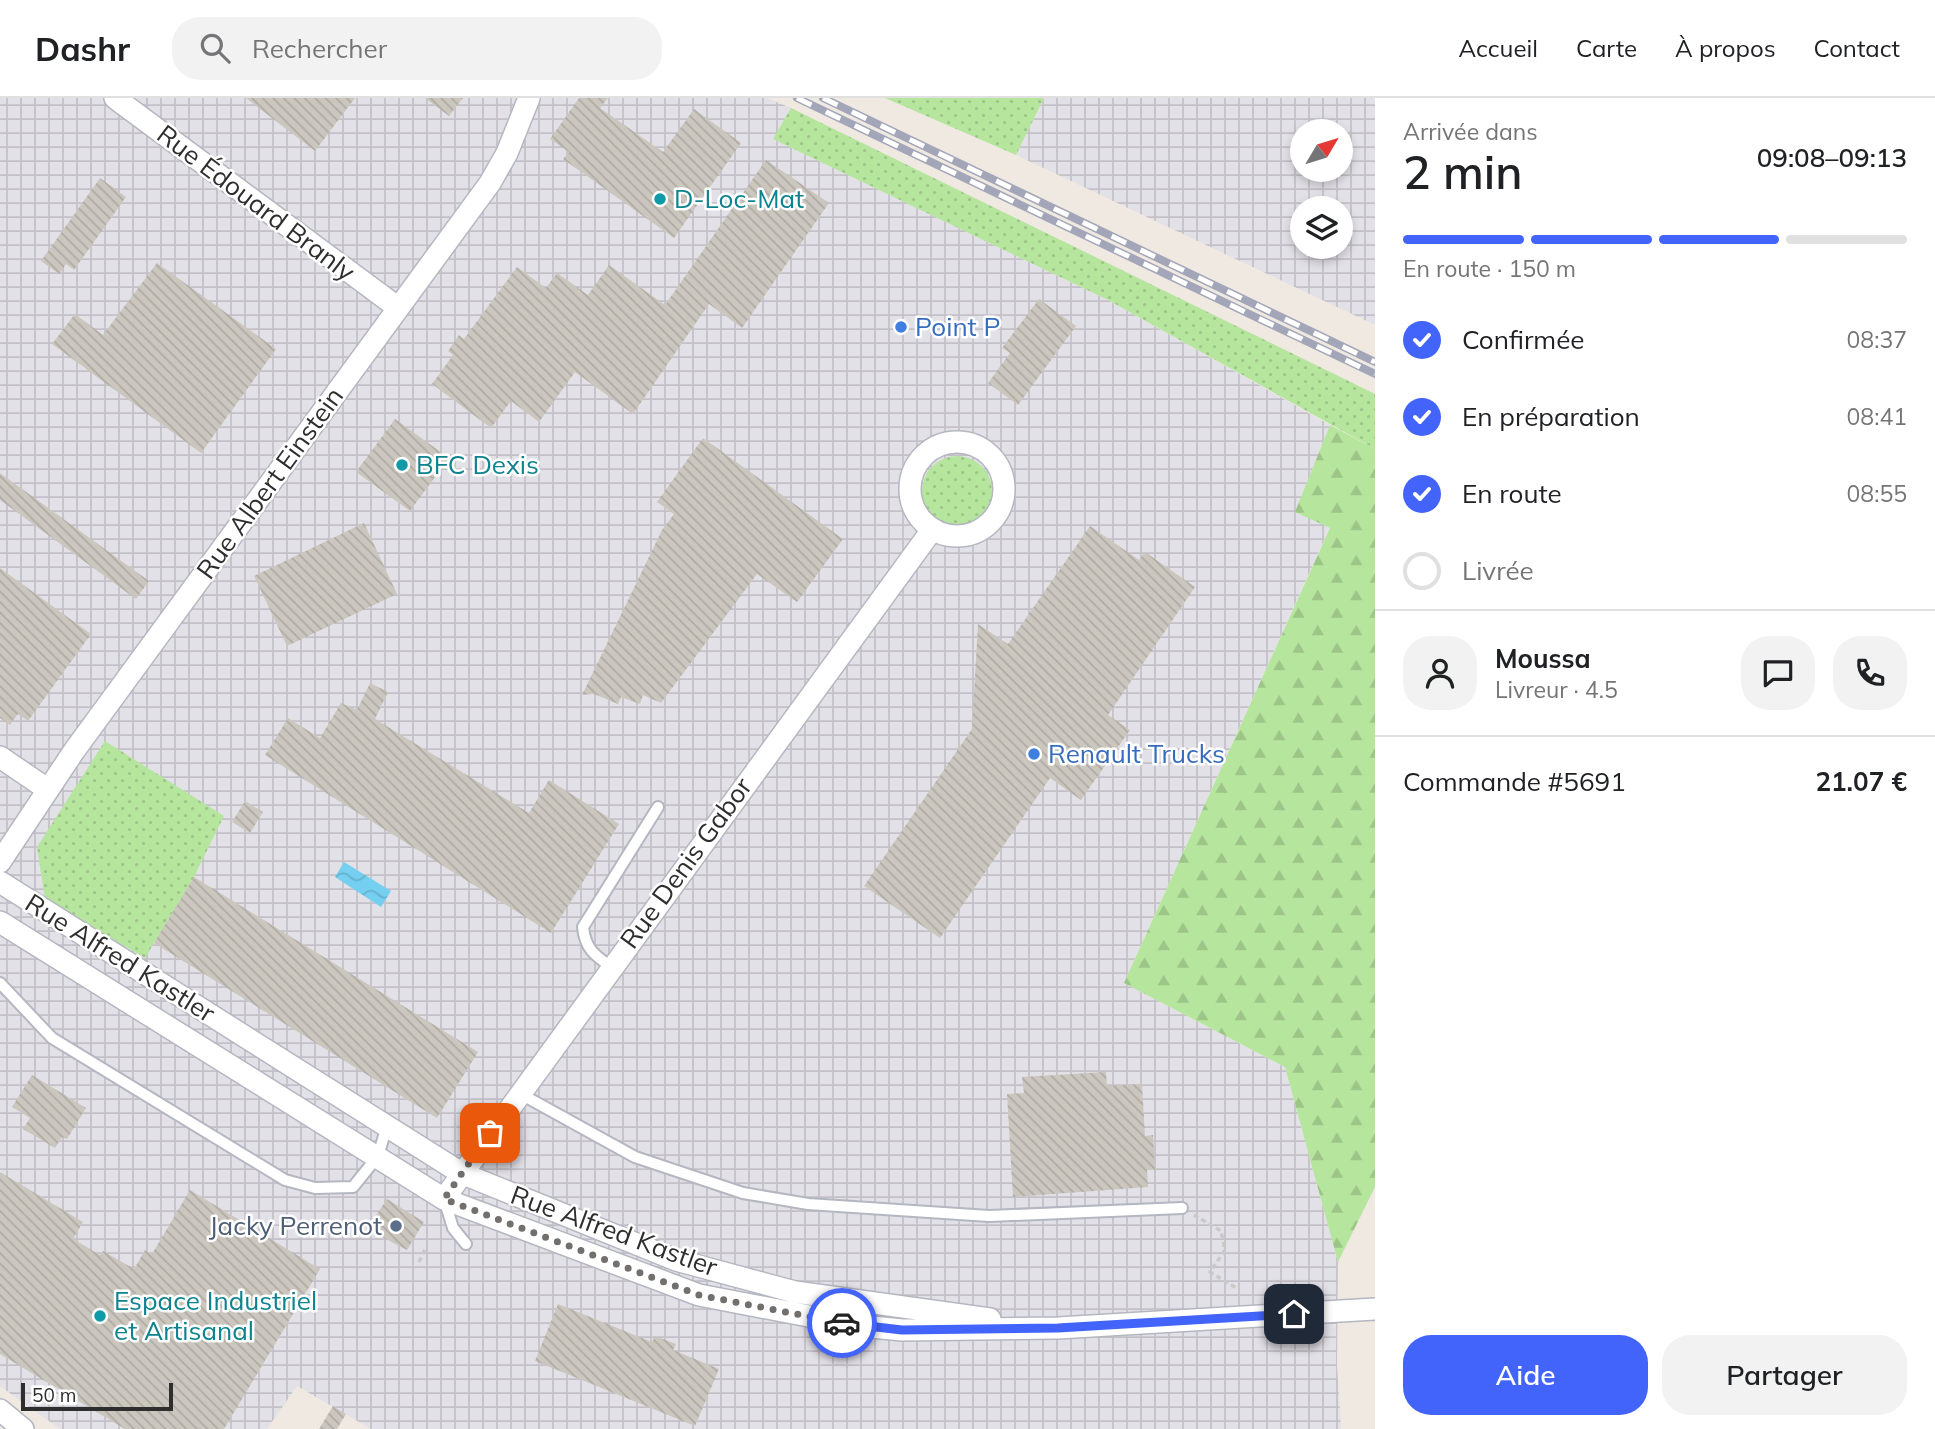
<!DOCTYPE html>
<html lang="fr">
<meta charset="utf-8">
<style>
body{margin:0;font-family:Mulish,sans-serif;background:#f2f2f2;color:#202124;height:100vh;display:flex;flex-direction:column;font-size:26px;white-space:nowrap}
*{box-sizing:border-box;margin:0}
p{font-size:23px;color:#757577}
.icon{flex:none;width:38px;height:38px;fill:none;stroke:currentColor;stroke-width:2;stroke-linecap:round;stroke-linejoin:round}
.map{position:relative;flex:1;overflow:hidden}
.sheet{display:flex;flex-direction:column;background:#fff;width:560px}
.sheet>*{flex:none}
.needle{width:46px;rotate:52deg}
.fabs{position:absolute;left:1290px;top:21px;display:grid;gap:14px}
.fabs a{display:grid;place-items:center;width:63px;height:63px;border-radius:50%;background:#fff;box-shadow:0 4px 10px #0003;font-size:35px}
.scale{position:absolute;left:21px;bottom:18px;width:152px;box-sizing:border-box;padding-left:7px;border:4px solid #2e2e2e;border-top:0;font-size:19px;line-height:24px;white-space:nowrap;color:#2e2e2e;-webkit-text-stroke:5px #fff;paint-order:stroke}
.pin{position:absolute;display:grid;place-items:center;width:60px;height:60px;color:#fff;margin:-30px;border-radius:14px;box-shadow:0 4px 10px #0006}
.courier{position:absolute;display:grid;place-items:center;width:70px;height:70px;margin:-35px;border:5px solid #4264fb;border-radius:50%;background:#fff;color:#222;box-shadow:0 2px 9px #0007}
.headline em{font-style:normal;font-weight:600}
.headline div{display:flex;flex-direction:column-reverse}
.headline{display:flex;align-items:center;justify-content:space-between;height:119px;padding:0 28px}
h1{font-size:46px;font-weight:600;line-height:52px}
.bar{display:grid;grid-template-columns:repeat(4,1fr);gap:10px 7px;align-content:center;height:84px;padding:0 28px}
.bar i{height:9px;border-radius:5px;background:#e0e0e0}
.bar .current{background:#4264fb}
.bar p{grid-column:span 4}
.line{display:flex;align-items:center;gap:18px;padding:0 28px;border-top:2px solid #e0e0e0}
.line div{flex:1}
.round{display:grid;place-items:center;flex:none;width:74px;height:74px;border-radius:28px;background:#f2f2f2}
ol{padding:0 28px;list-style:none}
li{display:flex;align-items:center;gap:21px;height:77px}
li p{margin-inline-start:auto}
li .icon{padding:7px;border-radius:50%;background:#4264fb;color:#fff;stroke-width:4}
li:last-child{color:#757577}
li i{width:38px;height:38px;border:4px solid #e0e0e0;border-radius:50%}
.primary-button{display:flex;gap:14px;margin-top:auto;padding:14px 28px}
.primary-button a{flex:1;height:80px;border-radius:28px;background:#4264fb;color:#fff;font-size:28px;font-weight:600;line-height:80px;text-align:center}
.primary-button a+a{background:#f2f2f2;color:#202124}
header{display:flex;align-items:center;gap:42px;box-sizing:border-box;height:98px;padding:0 35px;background:#fff;border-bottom:2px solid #e0e0e0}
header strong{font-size:33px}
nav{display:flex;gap:38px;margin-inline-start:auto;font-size:24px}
.search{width:490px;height:63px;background:#f2f2f2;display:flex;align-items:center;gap:18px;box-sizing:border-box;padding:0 24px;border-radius:28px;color:#757577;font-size:26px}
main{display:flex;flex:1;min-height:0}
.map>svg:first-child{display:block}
</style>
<header>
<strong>Dashr</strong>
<div class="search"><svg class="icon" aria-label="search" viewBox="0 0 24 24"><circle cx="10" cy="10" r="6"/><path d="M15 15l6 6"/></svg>Rechercher</div>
<nav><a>Accueil</a><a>Carte</a><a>À propos</a><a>Contact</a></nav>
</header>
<main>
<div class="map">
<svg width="1375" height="1331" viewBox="0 0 1375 1331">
<defs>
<pattern id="industrial-grid" width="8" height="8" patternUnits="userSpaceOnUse" patternTransform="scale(1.75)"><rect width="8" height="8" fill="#e3e1e8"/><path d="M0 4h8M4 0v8" fill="none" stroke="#c3c1c7"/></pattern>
<pattern id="grass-dots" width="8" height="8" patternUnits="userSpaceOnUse" patternTransform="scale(1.75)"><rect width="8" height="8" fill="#b6e59e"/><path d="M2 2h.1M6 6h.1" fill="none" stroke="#9dc588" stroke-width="1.8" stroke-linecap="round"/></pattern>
<pattern id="forest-firs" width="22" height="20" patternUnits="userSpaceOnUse" patternTransform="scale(1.75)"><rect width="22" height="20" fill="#b6e59e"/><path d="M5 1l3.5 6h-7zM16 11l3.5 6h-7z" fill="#9dc588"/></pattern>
<pattern id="water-waves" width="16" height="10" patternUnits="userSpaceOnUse" patternTransform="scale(1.75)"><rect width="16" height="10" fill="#75cff0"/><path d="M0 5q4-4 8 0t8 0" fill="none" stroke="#66b2ce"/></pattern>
<pattern id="building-back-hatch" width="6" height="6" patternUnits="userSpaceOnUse" patternTransform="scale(1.75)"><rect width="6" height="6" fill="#cbc7bf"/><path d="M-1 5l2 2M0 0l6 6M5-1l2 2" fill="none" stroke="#afaba4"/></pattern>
</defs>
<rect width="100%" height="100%" fill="#efe9e1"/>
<path fill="url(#industrial-grid)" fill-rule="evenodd" d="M 0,0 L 767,0 L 791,10 L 774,41 L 1108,202 L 1330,327 L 1296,414 L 1330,429 L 1124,885 L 1285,969 L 1338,1164 L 1337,1267 L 1341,1331 L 371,1331 L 297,1288 L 267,1331 L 60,1331 L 0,1288 Z
M 1044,0 L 1375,0 L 1375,227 L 1016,57 ZM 1302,33 L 1340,33 L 1340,72 L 1302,72 ZM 1302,110 L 1340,110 L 1340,149 L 1302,149 Z"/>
<path fill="url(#grass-dots)" d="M 885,0 L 1044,0 L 1016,57 Z
M 791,10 L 1375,296 L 1375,351 L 1108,202 L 773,41 Z
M922 393a35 35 0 1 1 70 0a35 35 0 1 1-70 0Z
M 105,643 L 224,718 L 194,779 L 145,860 L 45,801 L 37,749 Z"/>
<path fill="url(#forest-firs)" d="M 1330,327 L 1375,351 L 1375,1089 L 1338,1164 L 1285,969 L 1124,885 L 1330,430 L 1295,414 Z"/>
<path fill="url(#water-waves)" d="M 344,764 L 391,793 L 381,809 L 335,779 Z"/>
<path fill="url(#building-back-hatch)" d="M 246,0 L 355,0 L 315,53 Z
M 425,0 L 463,0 L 449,18 Z
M 579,0 L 608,0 L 600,10 L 663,54 L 694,11 L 741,45 L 674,140 L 563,61 L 569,54 L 550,41 Z
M 766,62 L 829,105 L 742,230 L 709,206 L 633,316 L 575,274 L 539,324 L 511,303 L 491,330 L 432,286 L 453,257 L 448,253 L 459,237 L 464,241 L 517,169 L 546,190 L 557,175 L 588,197 L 609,167 L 665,207 Z
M 100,80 L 126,99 L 74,172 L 66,166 L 59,176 L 41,163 Z
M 157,165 L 276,251 L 201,355 L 52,246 L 75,216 L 103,237 Z
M 1039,201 L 1076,228 L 1018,307 L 988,285 L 1010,255 L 1002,250 Z
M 395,321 L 449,360 L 410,413 L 356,374 Z
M 703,340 L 843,441 L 797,504 L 757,476 L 661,605 L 643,597 L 640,606 L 621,599 L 618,606 L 594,596 L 582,597 L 662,432 L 674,416 L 657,404 Z
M 0,375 L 149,483 L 136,501 L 0,402 Z
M 364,425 L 397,496 L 287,548 L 254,478 Z
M 1090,428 L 1139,462 L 1145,454 L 1195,489 L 1108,617 L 1130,632 L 1081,702 L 1050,680 L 940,840 L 864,788 L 972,631 L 978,526 L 1008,546 Z
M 0,470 L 91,536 L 28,623 L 18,616 L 10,627 L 0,620 Z
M 370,585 L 388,594 L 375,621 L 529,715 L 549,682 L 619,726 L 551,835 L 265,657 L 288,620 L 320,640 L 341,605 L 357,612 Z
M 245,703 L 263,714 L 250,735 L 232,724 Z
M 194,779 L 478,954 L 437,1020 L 154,845 Z
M 1106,974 L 1107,988 L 1142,986 L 1145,1038 L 1153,1037 L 1155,1072 L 1147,1072 L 1148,1089 L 1013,1099 L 1007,996 L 1024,995 L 1022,979 Z
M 32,977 L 86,1010 L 67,1041 L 62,1039 L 55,1050 L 23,1031 L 30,1020 L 12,1009 Z
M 0,1074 L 83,1124 L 73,1141 L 100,1157 L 103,1153 L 134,1171 L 145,1152 L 152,1156 L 190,1092 L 320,1171 L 224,1331 L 125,1331 L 0,1256 Z
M 387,1101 L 424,1124 L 407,1152 L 367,1131 Z
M 558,1206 L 652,1244 L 655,1238 L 676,1246 L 673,1252 L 719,1271 L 695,1328 L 535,1263 Z
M 333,1308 L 346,1316 L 337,1331 L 319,1331 Z"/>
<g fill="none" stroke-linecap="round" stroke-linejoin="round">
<defs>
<path id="service" d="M 610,868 C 594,857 585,850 583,829 L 658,709
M 0,885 L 52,940 L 285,1082 L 315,1090 L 353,1089 L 378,1058 L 387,1028
M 519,995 L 635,1059 L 743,1095 L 808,1106 L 989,1118 L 1182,1110
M 444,1101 L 453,1130 L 466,1146"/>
<path id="minor" d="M 115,0 L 397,209
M910 391a47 47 0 1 1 94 0a47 47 0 1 1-94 0Z
M 0,659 L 47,691
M 0,764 L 74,653 L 490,85 L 507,55 L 529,0
M 0,784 L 461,1075 L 676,1162 L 795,1194 L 990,1221
M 0,824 L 444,1101 L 699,1197 L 861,1228 L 902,1232 L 1058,1230 L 1375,1211
M 444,1101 L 932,432
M 0,1312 L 23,1331"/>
</defs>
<use href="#service" stroke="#b4b7c1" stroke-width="14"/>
<use href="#minor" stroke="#b4b7c1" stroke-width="24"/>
<path stroke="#c9c9c9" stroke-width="3.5" stroke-dasharray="5 3.5" stroke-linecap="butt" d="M 1194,1117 L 1221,1133 L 1225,1152 L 1210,1174 L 1238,1191
M 419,1164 L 425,1151"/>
<use href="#service" stroke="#fff" stroke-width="10"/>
<use href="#minor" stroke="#fff" stroke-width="21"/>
<defs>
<path id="rail" d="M 797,0 L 1375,276
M 823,0 L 1375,264"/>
</defs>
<use href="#rail" stroke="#a3a6b8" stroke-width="8"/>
<use href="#rail" stroke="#fff" stroke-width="5" stroke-dasharray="16" stroke-linecap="butt"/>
</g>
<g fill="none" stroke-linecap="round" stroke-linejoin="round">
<path stroke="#726f6d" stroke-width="7" stroke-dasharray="0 12.6" d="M 490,1035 L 444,1101 L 699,1197 L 842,1225"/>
<path stroke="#4264fb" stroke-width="9" d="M 842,1225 L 902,1232 L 1058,1230 L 1294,1216"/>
</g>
<g fill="#0f9aa8" stroke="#fff" stroke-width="2.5">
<circle cx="660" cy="101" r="7"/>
<circle cx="402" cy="367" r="7"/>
<circle cx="100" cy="1218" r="7"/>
</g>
<g fill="#3f7fe0" stroke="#fff" stroke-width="2.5">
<circle cx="901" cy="229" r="7"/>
<circle cx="1034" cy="656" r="7"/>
</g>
<circle fill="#5c6f8a" stroke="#fff" stroke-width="2.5" cx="396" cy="1128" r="7"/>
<g text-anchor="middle" stroke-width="5" stroke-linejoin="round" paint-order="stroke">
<g font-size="26" fill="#0d838f" stroke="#fff" text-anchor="start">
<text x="674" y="110">D-Loc-Mat</text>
<text x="416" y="376">BFC Dexis</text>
<text x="114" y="1212">Espace Industriel<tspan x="114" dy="30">et Artisanal</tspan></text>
</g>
<g font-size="26" fill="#2e2e2e" stroke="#fff">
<text transform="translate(256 105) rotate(37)" y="9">Rue Édouard Branly</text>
<text transform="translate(270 385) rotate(-54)" y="9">Rue Albert Einstein</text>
<text transform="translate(686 765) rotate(-54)" y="9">Rue Denis Gabor</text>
<text transform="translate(120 860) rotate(32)" y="9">Rue Alfred Kastler</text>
<text transform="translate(614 1133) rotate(20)" y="9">Rue Alfred Kastler</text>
</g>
<g font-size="26" fill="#366cbe" stroke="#fff" text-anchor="start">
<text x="915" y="238">Point P</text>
<text x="1048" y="665">Renault Trucks</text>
</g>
<g font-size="26" fill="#4e5e75" stroke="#fff" text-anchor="end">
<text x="382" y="1137">Jacky Perrenot</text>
</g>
</g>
</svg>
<div class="fabs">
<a><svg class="needle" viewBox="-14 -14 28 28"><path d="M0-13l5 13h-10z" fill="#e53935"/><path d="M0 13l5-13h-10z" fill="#757577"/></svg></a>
<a><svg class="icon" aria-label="layers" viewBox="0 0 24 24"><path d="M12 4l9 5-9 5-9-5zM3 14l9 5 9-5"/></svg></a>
</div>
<div class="scale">50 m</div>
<div class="pin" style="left:490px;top:1035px;background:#ea580c"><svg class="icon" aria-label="bag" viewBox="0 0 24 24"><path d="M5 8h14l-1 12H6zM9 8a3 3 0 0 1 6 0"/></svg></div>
<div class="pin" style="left:1294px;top:1216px;background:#1f2937"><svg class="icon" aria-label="home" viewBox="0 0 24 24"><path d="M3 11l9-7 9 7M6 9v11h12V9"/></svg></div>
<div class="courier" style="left:842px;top:1225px"><svg class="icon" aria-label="car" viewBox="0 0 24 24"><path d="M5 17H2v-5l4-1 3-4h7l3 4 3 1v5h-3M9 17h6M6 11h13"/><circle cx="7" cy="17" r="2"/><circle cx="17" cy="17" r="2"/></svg></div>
</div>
<section class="sheet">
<div class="headline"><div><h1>2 min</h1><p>Arrivée dans</p></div><em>09:08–09:13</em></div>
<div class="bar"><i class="current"></i><i class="current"></i><i class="current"></i><i></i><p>En route · 150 m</p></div>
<ol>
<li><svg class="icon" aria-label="check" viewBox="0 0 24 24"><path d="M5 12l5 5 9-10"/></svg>Confirmée<p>08:37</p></li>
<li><svg class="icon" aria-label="check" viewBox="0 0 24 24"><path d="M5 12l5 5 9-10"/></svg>En préparation<p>08:41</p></li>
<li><svg class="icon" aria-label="check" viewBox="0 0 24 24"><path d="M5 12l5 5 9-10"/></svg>En route<p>08:55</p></li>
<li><i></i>Livrée</li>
</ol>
<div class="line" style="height:126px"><a class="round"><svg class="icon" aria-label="person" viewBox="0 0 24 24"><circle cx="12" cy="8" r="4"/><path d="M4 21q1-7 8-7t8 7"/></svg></a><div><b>Moussa</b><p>Livreur · 4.5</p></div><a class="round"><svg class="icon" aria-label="chat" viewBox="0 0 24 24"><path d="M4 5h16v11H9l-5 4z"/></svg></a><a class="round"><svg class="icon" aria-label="phone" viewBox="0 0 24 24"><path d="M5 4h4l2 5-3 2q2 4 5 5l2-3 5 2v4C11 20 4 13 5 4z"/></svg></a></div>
<div class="line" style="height:91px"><div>Commande #5691</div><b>21.07 €</b></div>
<div class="primary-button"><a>Aide</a><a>Partager</a></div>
</section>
</main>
